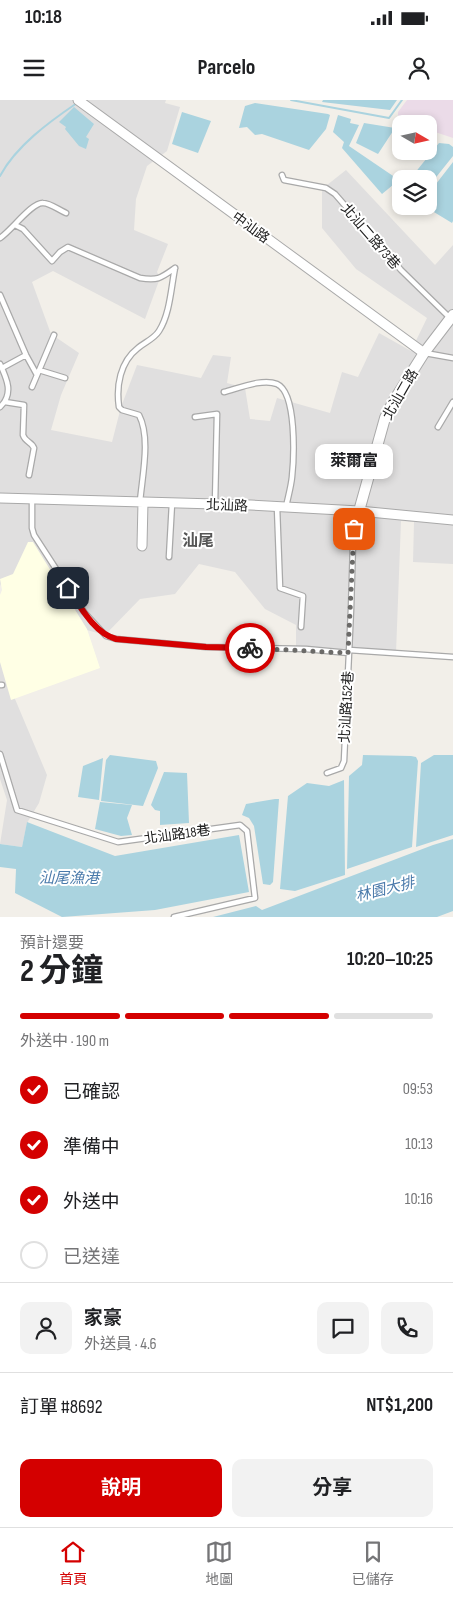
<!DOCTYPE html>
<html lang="zh-TW">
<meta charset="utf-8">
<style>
body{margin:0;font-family:"Sofia Sans Condensed","Noto Sans TC",sans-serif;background:#f2f2f2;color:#202124;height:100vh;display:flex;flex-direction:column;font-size:19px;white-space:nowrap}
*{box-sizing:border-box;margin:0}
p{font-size:16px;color:#757577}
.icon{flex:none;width:28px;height:28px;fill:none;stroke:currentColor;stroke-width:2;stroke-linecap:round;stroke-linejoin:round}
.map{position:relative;height:817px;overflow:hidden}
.drawer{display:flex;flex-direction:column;background:#fff;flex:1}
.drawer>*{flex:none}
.needle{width:32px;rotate:99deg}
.tools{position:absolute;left:392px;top:15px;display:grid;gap:10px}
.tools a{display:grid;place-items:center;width:45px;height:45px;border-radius:10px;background:#fff;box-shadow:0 2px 8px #0003;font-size:25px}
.pin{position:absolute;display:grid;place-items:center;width:42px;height:42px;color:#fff;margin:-21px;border-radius:10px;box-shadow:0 2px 8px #0006}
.courier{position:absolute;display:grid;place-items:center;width:50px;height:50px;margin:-25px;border:4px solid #d40000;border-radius:50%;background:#fff;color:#222;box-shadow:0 1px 6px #0007}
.bubble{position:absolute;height:35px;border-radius:10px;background:#fff;box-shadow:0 2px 8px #0003;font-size:16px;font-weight:700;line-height:35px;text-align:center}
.head em{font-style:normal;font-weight:700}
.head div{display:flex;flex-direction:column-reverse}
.head{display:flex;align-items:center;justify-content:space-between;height:85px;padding:0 20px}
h1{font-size:32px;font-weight:700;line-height:38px}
.bar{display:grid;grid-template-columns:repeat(4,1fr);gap:8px 5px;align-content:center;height:60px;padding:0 20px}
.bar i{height:6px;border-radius:4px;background:#e0e0e0}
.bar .active{background:#d40000}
.bar p{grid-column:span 4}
.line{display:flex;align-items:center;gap:12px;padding:0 20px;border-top:1px solid #e0e0e0}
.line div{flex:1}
.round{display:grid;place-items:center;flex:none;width:52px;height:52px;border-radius:10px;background:#f2f2f2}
ol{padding:0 20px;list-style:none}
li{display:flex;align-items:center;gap:15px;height:55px}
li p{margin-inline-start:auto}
li .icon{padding:5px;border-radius:50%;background:#d40000;color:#fff;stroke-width:4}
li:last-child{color:#757577}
li i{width:28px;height:28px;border:2px solid #e0e0e0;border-radius:50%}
.button{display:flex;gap:10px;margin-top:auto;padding:10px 20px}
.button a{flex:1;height:58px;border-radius:10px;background:#d40000;color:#fff;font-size:20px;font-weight:700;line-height:58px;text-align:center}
.button a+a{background:#f2f2f2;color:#202124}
.status{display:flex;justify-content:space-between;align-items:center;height:35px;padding:0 25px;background:#fff;direction:ltr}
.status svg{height:14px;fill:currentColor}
header{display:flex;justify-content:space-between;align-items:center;height:65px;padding:0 20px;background:#fff;font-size:22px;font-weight:700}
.dock{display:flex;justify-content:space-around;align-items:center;height:70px;border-top:1px solid #e0e0e0;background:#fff;font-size:14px;color:#757577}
.dock a{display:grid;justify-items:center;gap:2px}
.dock .active{color:#d40000}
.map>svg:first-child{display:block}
</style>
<div class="status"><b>10:18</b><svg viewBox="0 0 49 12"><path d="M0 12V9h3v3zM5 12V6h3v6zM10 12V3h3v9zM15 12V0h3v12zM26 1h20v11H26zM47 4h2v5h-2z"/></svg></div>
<header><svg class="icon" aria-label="menu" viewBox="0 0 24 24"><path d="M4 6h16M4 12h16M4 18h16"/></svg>Parcelo<svg class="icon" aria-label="person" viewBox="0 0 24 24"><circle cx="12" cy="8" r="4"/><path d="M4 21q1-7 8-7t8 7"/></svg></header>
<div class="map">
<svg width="453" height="817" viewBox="0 0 453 817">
<rect width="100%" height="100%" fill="#f2efe9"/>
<path fill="#e0dfdf" d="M 0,0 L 166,0 L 165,3 L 180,7 L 167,51 L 147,66 L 136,99 L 134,130 L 168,144 L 157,172 L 160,178 L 145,219 L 53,171 L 32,182 L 51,234 L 79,253 L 61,295 L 51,330 L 112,342 L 121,307 L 137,265 L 201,278 L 213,255 L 231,257 L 227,283 L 245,288 L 250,319 L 270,321 L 277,298 L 330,313 L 342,272 L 358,277 L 379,233 L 411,251 L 427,218 L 356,169 L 322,128 L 322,89 L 346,70 L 435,165 L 453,145 L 453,464 L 413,462 L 414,422 L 401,421 L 396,553 L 296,549 L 296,525 L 265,509 L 235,472 L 199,464 L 175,494 L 140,499 L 105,535 L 83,529 L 2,480 L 0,486 Z
M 0,553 L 15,599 L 47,675 L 39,703 L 27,723 L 22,747 L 0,744 L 7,700 L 0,679 Z"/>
<path fill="#ebdbe8" d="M 407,0 L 453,0 L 453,38 L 429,30 L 429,24 L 411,24 L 401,20 L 398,18 L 398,12 Z"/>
<path fill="#ffffe5" d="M 28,442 L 33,442 L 87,529 L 100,568 L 11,600 L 0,562 L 0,495 L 2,490 L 0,479 L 13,474 Z"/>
<path fill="#aad3df" d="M 323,0 L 397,0 L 390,10 L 322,2 Z
M 255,3 L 328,14 L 330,15 L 326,29 L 309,50 L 262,34 L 255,35 L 247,27 L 239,28 L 245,6 Z
M 74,7 L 94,24 L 86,37 L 89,39 L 86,49 L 79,46 L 65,29 L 66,27 L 59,22 Z
M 182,12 L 211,21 L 198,53 L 172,44 Z
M 338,15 L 351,19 L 350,23 L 359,25 L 349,46 L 399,80 L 382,94 L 342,48 L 344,42 L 333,32 Z
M 364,23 L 395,28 L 378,54 L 356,43 Z
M 439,43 L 449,44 L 453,47 L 453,56 L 429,86 L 429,79 L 410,79 Z
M 453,62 L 453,121 L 452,123 L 424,106 L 429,106 L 429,93 Z
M 110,655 L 156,661 L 158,668 L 143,706 L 101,701 L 106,660 Z
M 363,655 L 411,656 L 416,657 L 418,661 L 412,747 L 347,769 L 349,676 L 362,665 Z
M 434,655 L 453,655 L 453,735 L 416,747 L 421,663 Z
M 103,658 L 99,700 L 78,697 L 83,666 Z
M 164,672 L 187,673 L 189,723 L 160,725 L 160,711 L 155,710 L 151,705 Z
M 344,680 L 345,775 L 295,791 L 280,789 L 288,696 L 307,683 L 329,686 Z
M 275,699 L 279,699 L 273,782 L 270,785 L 263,784 L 254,726 L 249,718 L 242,715 L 246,704 Z
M 100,702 L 132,705 L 127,718 L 132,735 L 121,736 L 95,729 Z
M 27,722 L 115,756 L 239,735 L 249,792 L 155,810 L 62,817 L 15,793 L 16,769 L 0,767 L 0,744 L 22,747 Z
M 453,739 L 453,811 L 437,817 L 213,817 L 256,806 L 262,810 L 433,745 Z"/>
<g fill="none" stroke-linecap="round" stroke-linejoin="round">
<path stroke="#aad3df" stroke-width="2" d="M 291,0 L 389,18 L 402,0
M 0,76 C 16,46 49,22 77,3"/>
<defs>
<path id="service" d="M 282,75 L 284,80 L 326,88 L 335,94 L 401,170 L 450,218
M 15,125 L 23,129 L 52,161 L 60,152 L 68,147 L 140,178 C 158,181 161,178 175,168
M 0,138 C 11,131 32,102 43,103 C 50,103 59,110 66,113
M 0,195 L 26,255 L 37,275
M 425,253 L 453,258
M 0,264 C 7,279 14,294 0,307
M 2,268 L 26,255
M 39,270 L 65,278
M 32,287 L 54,235
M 224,292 C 239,288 263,278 277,284 C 297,293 294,358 292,377 C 291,387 288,397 286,407
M 5,302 L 24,305 L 23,335 C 25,342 32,342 34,348 L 29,375
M 195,317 L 217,314 L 215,404
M 438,327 L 453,302
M 32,400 L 32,428 L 34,435 L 84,512 L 106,536 L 116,539 L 206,547 L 306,549 L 349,553
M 140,402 C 142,377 151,338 139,315 L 122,310 L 119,307 C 116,286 120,262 138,248 C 145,242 154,239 159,231 C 170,214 171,188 175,168
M 277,407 L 280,488 L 303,496 L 301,527
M 169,457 L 172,403
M 349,550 L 453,557
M 0,585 L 2,585
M 0,654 L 17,710 L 118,742 L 240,725 L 247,731 L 255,798 L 174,817
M 327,673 L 341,668 L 344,661 L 351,509 L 354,411"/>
<path id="minor" d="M 78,0 L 424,253
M 0,398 L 251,405 L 359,411 L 453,420
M 142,446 L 143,402"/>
<path id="tertiary" d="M 359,411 L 385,318 L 393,302 L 424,253 L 453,215"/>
</defs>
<use href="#service" stroke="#a9a9a9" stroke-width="7"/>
<use href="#minor" stroke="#a9a9a9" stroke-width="11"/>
<use href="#tertiary" stroke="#a9a9a9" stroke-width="12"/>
<use href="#service" stroke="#fff" stroke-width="4.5"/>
<use href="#minor" stroke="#fff" stroke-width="9"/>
<use href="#tertiary" stroke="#fff" stroke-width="10"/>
</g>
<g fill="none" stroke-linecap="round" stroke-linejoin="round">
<path stroke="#6b6a68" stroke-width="5" stroke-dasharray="0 9" d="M 250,548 L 348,553 L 354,429"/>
<path stroke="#d40000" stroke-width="6" d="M 68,488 C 80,506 94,533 116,539 L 206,547 L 250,548"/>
</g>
<g text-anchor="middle" stroke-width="4" stroke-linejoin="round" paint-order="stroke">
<g font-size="14" fill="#222" stroke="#fff">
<text transform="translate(251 127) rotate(36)" y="5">中汕路</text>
<text transform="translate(371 136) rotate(49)" y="5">北汕二路73巷</text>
<text transform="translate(400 294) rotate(-60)" y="5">北汕二路</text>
<text transform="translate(227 405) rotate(2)" y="5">北汕路</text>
<text transform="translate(346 607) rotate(-87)" y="5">北汕路152巷</text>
<text transform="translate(177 734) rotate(-8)" y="5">北汕路18巷</text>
</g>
<g font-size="15" font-style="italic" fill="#4a7aab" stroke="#fff">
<text x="69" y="783">汕尾漁港</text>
<text transform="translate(385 789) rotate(-14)" y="5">林園大排</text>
</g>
<g font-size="16" font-weight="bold" fill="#555" stroke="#fff">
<text x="198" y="446">汕尾</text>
</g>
</g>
</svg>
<div class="tools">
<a><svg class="needle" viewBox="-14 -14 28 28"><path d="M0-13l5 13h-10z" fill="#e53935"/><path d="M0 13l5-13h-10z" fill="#757577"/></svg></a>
<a><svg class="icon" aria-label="layers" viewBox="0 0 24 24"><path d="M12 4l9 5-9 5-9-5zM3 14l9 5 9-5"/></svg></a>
</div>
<div class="pin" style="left:354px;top:429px;background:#ea580c"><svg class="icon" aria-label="bag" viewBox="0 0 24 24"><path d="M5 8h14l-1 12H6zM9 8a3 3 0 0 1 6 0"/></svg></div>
<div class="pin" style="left:68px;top:488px;background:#1f2937"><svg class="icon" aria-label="home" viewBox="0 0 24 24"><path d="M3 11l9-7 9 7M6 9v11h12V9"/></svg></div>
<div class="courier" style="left:250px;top:548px"><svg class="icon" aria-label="bike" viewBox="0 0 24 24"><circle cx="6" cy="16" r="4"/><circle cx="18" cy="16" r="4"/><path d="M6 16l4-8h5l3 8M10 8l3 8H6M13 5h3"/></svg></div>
<div class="bubble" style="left:315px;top:344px;width:78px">萊爾富</div>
</div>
<section class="drawer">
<div class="head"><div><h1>2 分鐘</h1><p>預計還要</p></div><em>10:20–10:25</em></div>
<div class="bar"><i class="active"></i><i class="active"></i><i class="active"></i><i></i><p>外送中 · 190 m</p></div>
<ol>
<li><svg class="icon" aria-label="check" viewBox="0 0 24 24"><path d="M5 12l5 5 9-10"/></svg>已確認<p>09:53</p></li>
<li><svg class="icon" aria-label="check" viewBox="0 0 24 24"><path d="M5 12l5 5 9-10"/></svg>準備中<p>10:13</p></li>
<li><svg class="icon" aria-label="check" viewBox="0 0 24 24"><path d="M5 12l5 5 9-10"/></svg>外送中<p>10:16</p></li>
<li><i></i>已送達</li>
</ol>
<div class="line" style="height:90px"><a class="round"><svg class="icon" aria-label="person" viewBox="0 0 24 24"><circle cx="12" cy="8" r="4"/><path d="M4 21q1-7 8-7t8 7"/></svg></a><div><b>家豪</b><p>外送員 · 4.6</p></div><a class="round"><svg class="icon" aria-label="chat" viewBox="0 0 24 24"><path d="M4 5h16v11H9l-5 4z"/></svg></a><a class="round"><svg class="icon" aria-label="phone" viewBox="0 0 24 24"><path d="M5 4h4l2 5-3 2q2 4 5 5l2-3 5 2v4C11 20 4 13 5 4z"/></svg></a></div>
<div class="line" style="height:65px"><div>訂單 #8692</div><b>NT$1,200</b></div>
<div class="button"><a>說明</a><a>分享</a></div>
</section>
<nav class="dock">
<a class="active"><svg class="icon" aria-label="home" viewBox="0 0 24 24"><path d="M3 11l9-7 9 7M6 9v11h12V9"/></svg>首頁</a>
<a><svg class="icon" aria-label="map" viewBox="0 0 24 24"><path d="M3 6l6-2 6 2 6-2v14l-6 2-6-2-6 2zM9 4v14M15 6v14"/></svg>地圖</a>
<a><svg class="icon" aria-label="saved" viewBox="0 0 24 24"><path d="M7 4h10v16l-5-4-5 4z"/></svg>已儲存</a>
</nav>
